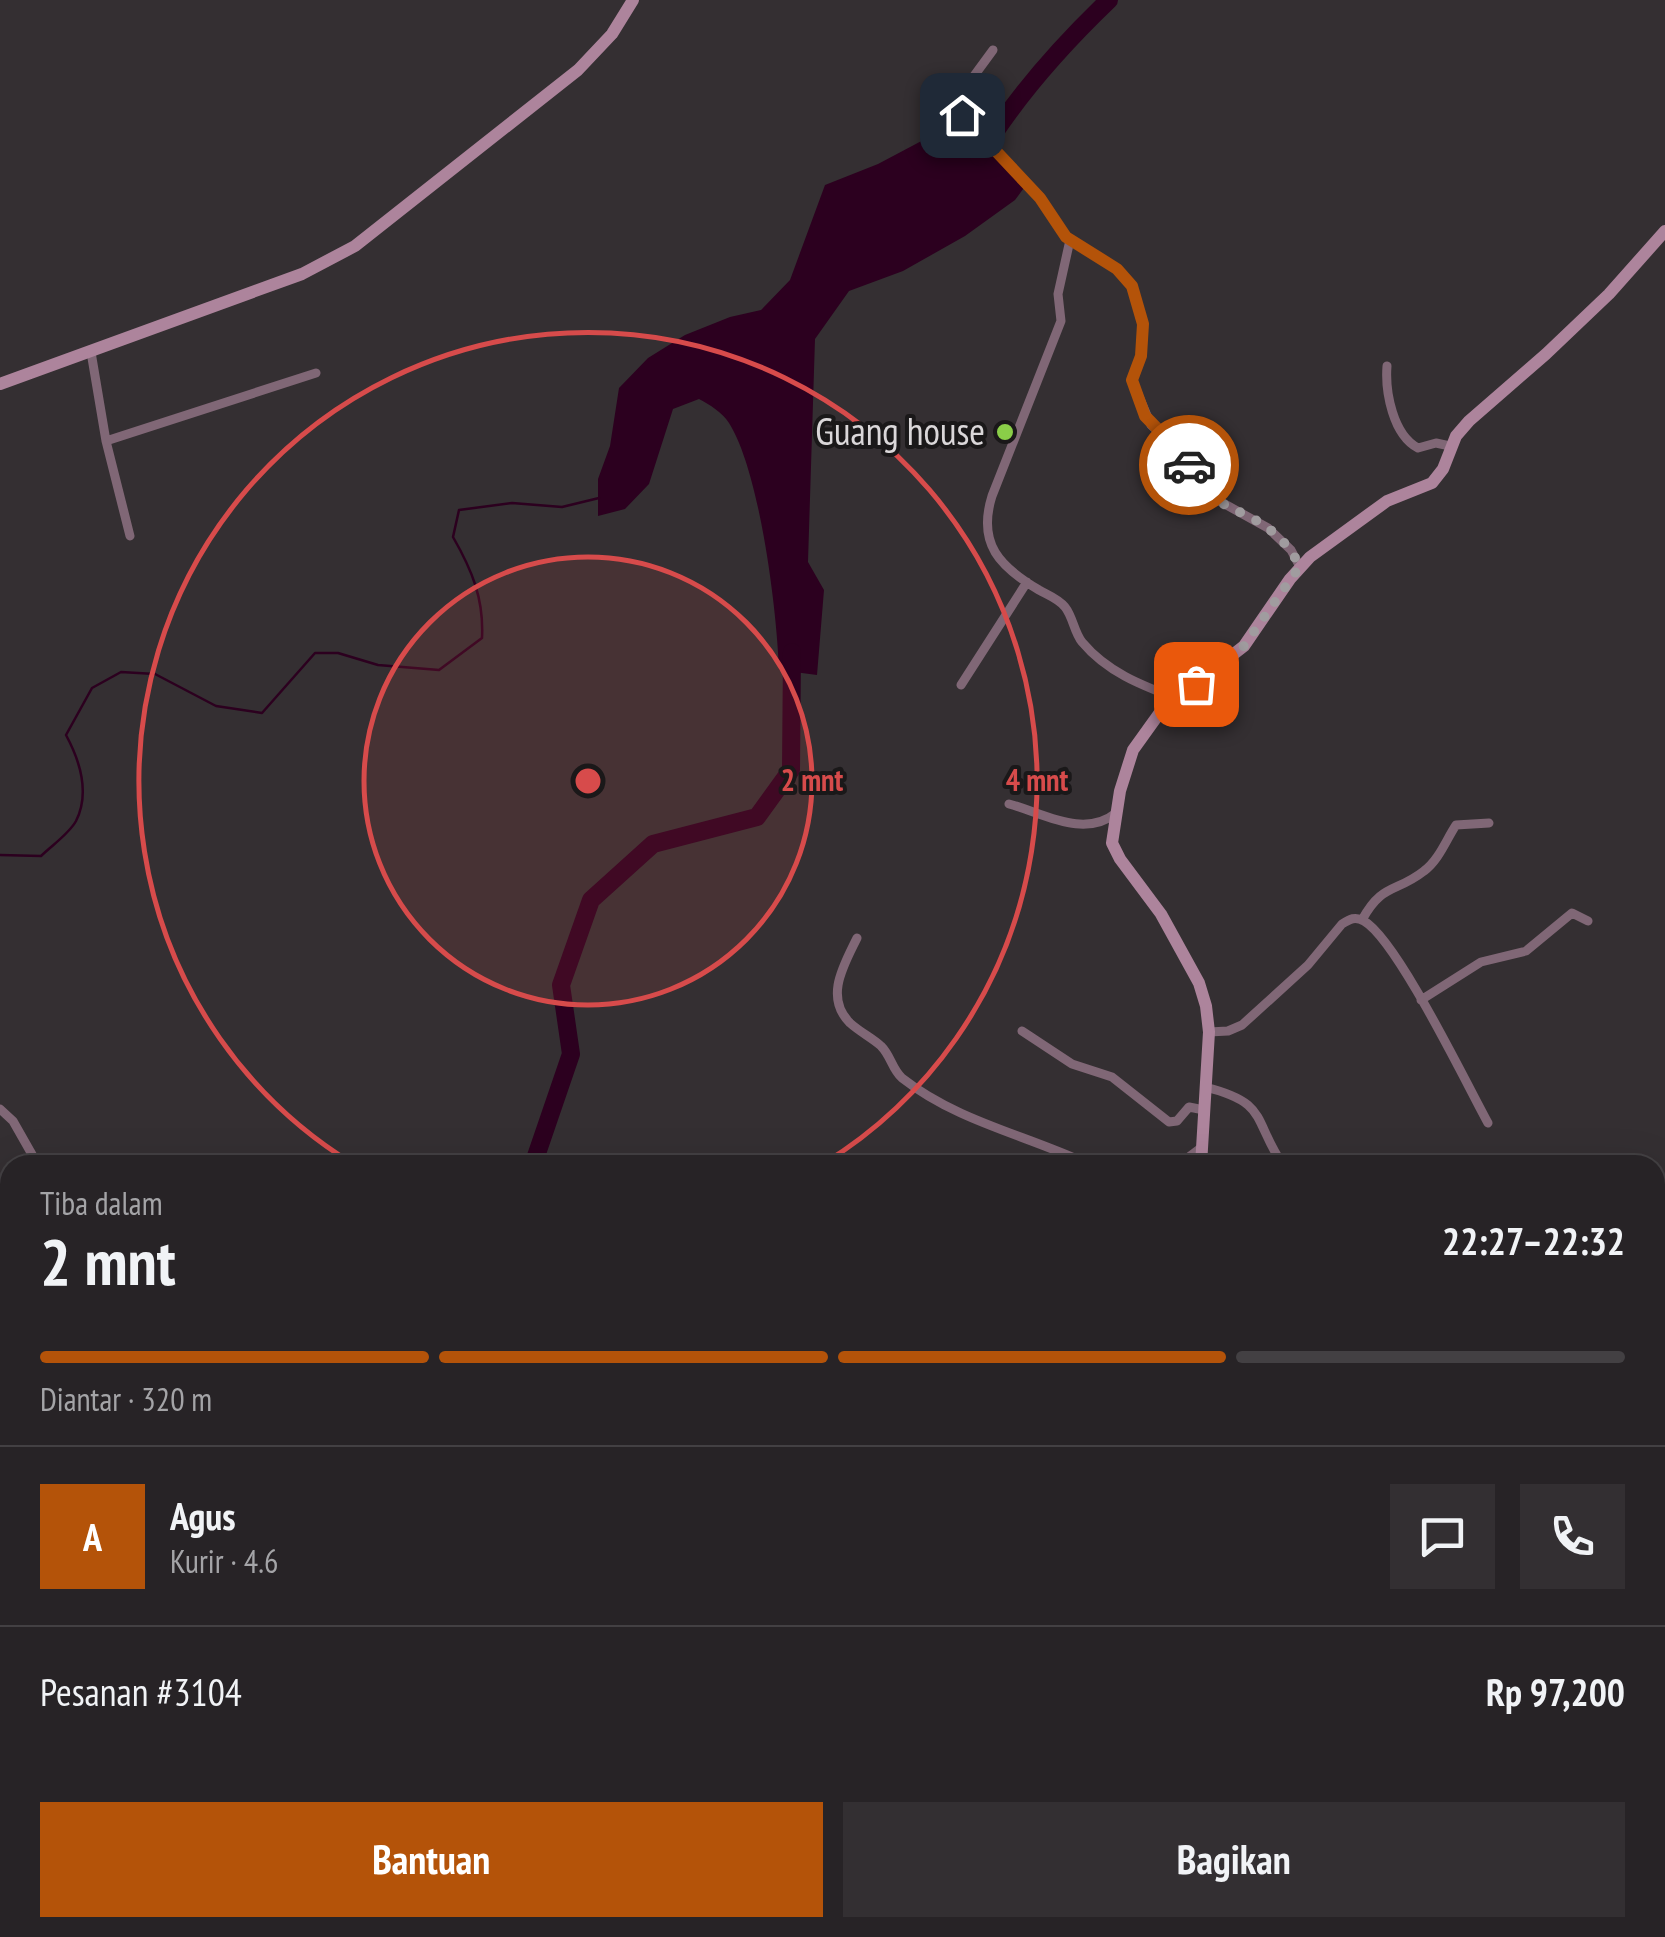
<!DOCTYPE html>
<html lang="id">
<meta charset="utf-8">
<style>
body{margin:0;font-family:"PT Sans Narrow",sans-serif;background:#332f32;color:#f1f3f6;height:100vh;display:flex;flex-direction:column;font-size:38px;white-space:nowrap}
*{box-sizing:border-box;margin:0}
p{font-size:32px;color:#a4a4a7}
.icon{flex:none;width:55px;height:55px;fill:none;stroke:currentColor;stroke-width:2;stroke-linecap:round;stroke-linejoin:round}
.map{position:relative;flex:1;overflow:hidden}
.panel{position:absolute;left:0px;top:1155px;width:1665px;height:782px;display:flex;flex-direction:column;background:#272326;border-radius:30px 30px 0 0;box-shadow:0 10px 40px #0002,0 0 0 2px #434043}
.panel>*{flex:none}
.pin{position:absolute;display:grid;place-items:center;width:85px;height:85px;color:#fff;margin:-42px;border-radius:20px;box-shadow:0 5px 15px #0006}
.courier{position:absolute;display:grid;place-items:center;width:100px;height:100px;margin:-50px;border:8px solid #b45309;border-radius:50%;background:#fff;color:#222;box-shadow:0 2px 12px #0007}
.summary em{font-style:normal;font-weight:700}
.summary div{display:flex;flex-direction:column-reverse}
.summary{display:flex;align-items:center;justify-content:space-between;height:170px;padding:0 40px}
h1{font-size:65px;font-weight:700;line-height:75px}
.bar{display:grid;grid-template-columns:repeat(4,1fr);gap:15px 10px;align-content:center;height:120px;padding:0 40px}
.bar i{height:12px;border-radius:8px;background:#434043}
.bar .selected{background:#b45309}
.bar p{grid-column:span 4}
.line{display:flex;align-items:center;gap:25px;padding:0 40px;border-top:2px solid #434043}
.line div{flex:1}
.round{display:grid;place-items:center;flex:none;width:105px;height:105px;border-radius:0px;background:#332f32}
.action{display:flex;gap:20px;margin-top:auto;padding:20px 40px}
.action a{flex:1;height:115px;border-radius:0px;background:#b45309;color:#fff;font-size:40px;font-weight:700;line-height:115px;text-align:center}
.action a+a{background:#332f32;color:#f1f3f6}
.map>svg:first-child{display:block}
</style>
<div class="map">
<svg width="1665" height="1937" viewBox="0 0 1665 1937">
<rect width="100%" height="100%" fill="#342f32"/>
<path fill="#2c001f" d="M 963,119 L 1026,185 L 1015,200 L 965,236 L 903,271 L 849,291 L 815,339 L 808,562 L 824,590 L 817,675 L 779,670 C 777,611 760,472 729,423 C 722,412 710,405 699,399 L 673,409 L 649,484 L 625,509 L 598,516 L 598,479 L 610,446 L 619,388 L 648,358 L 685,335 L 730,317 L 761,310 L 790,280 L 825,185 L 878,164 Z"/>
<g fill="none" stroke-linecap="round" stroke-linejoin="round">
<path stroke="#2c001f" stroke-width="2.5" d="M 0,855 L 41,856 C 51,846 69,834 76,821 C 90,793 80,761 66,735 L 92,688 L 121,672 L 155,674 L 216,706 L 262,713 L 315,653 L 338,653 L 378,665 L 439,670 L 482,638 C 484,599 472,570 453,537 L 459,510 L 512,503 L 562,507 L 599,498"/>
<path stroke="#2c001f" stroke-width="18" d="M 979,157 C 1013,100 1061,46 1109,0
M 533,1165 L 571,1054 L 561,985 L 591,900 L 653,844 L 757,817 L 791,770 L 792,652
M 0,1916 L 7,1910 L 10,1911
M 51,1928 L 68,1937
M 251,1937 L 254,1928"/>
<path stroke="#806776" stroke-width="9" d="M 993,50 L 960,95 L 963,119 L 1040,197 L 1066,237 L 1117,269 L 1132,286 L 1143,324 L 1141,355 L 1132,380 L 1151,425 L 1182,454 L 1203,492 L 1268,528 L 1291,550 L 1300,567
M 1070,240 L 1058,294 L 1061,321 L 992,496 C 977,544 1000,567 1039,590 C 1048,595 1059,599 1065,607 C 1073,617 1074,632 1082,642 C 1107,672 1141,685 1175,698
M 91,352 L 106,441 L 130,536
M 1387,366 C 1385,392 1393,435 1418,448 L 1436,443 L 1450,446
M 106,441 L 316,373
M 961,685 L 1027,582
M 1009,804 C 1043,813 1084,839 1116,813
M 1362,920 C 1382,883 1396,893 1424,871 C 1439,860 1446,840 1456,825 L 1489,823
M 857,938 C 844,965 824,997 850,1023 C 860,1032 872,1038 881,1046 C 891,1056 892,1069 902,1078 C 958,1122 1027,1135 1090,1165
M 1421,1000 L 1481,962 L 1526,951 L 1572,913 L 1588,921
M 1022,1031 L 1072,1064 L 1112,1077 L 1169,1122 L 1177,1121 L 1189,1107 L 1204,1110
M 1209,1032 L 1228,1031 L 1242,1025 L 1308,965 L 1342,924 C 1350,919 1355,916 1364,921 C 1397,940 1466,1083 1488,1123
M 1205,1087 C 1269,1103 1252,1119 1283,1165
M 0,1109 L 13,1121 L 38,1165
M 119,1165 L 125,1162 L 132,1165
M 1178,1165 L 1202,1147
M 0,1320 L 10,1315
M 0,1406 L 10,1399
M 0,1461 L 10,1454
M 1655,1464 L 1665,1472
M 0,1472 L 10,1483
M 0,1541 L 10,1532
M 0,1589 L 10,1605
M 700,1928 L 702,1937
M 1621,1928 L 1631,1937
M 584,1937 L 585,1928
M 1260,1937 L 1269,1928"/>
<path stroke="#ad849c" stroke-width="12" d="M 0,384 L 302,274 L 355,246 L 578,70 L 612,34 L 633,0
M 1201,1165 L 1209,1032 L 1206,1006 L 1199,983 L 1161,914 L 1120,859 L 1112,843 L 1120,791 L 1133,750 L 1161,711 L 1244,646 L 1290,579 L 1310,557 L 1387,501 L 1432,483 L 1443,469 L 1456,436 L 1469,421 L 1546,354 L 1609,294 L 1665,231
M 813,1937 L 818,1928"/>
</g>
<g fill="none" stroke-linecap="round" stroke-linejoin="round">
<path stroke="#a09c9f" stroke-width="10" stroke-dasharray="0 18" d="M 1189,465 C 1205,507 1237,505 1269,529 C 1283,539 1292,552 1300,566 L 1244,646 L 1196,684"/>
<path stroke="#b45309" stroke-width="12" d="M 962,115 L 1040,198 L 1066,237 L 1117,269 L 1132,286 L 1143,324 L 1141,356 L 1132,380 L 1145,416 L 1182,454 L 1189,465"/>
</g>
<circle cx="588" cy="781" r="224" fill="#d74b4b" fill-opacity=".12"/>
<g fill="none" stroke="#d74b4b" stroke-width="5">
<circle cx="588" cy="781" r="224"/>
<path d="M353 1164A449 449 0 1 1 823 1164"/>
</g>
<circle fill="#8ace48" stroke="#1a1819" stroke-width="4" cx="1005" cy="432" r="10"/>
<g text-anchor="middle" stroke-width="8" stroke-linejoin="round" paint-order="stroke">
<g font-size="38" fill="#dad7d9" stroke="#1a1819" text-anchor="end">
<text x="985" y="445">Guang house</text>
</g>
</g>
<circle cx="588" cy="781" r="15" fill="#d74b4b" stroke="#1a1819" stroke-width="5"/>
<g font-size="30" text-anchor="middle" font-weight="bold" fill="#d74b4b" stroke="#1a1819" stroke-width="8" stroke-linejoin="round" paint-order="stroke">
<text x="812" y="791">2 mnt</text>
<text x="1037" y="791">4 mnt</text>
</g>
</svg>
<div class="pin" style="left:1196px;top:684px;background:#ea580c"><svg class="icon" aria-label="bag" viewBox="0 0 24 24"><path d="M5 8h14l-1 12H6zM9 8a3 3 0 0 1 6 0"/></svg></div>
<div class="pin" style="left:962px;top:115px;background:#1f2937"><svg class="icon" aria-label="home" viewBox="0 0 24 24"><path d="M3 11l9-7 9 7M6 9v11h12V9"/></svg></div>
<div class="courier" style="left:1189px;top:465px"><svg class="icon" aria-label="car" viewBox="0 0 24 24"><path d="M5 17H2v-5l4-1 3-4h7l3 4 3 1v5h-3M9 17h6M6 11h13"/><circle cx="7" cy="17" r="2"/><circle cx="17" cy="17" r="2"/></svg></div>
<section class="panel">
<div class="summary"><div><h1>2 mnt</h1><p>Tiba dalam</p></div><em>22:27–22:32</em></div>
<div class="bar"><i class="selected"></i><i class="selected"></i><i class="selected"></i><i></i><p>Diantar · 320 m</p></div>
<div class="line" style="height:180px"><b class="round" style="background:#b45309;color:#fff">A</b><div><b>Agus</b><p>Kurir · 4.6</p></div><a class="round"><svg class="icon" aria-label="chat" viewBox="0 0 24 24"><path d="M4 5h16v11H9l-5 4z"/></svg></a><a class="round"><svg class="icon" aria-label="phone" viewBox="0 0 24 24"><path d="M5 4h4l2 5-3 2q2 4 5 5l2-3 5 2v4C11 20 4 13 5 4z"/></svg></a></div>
<div class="line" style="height:130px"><div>Pesanan #3104</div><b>Rp 97,200</b></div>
<div class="action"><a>Bantuan</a><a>Bagikan</a></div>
</section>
</div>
